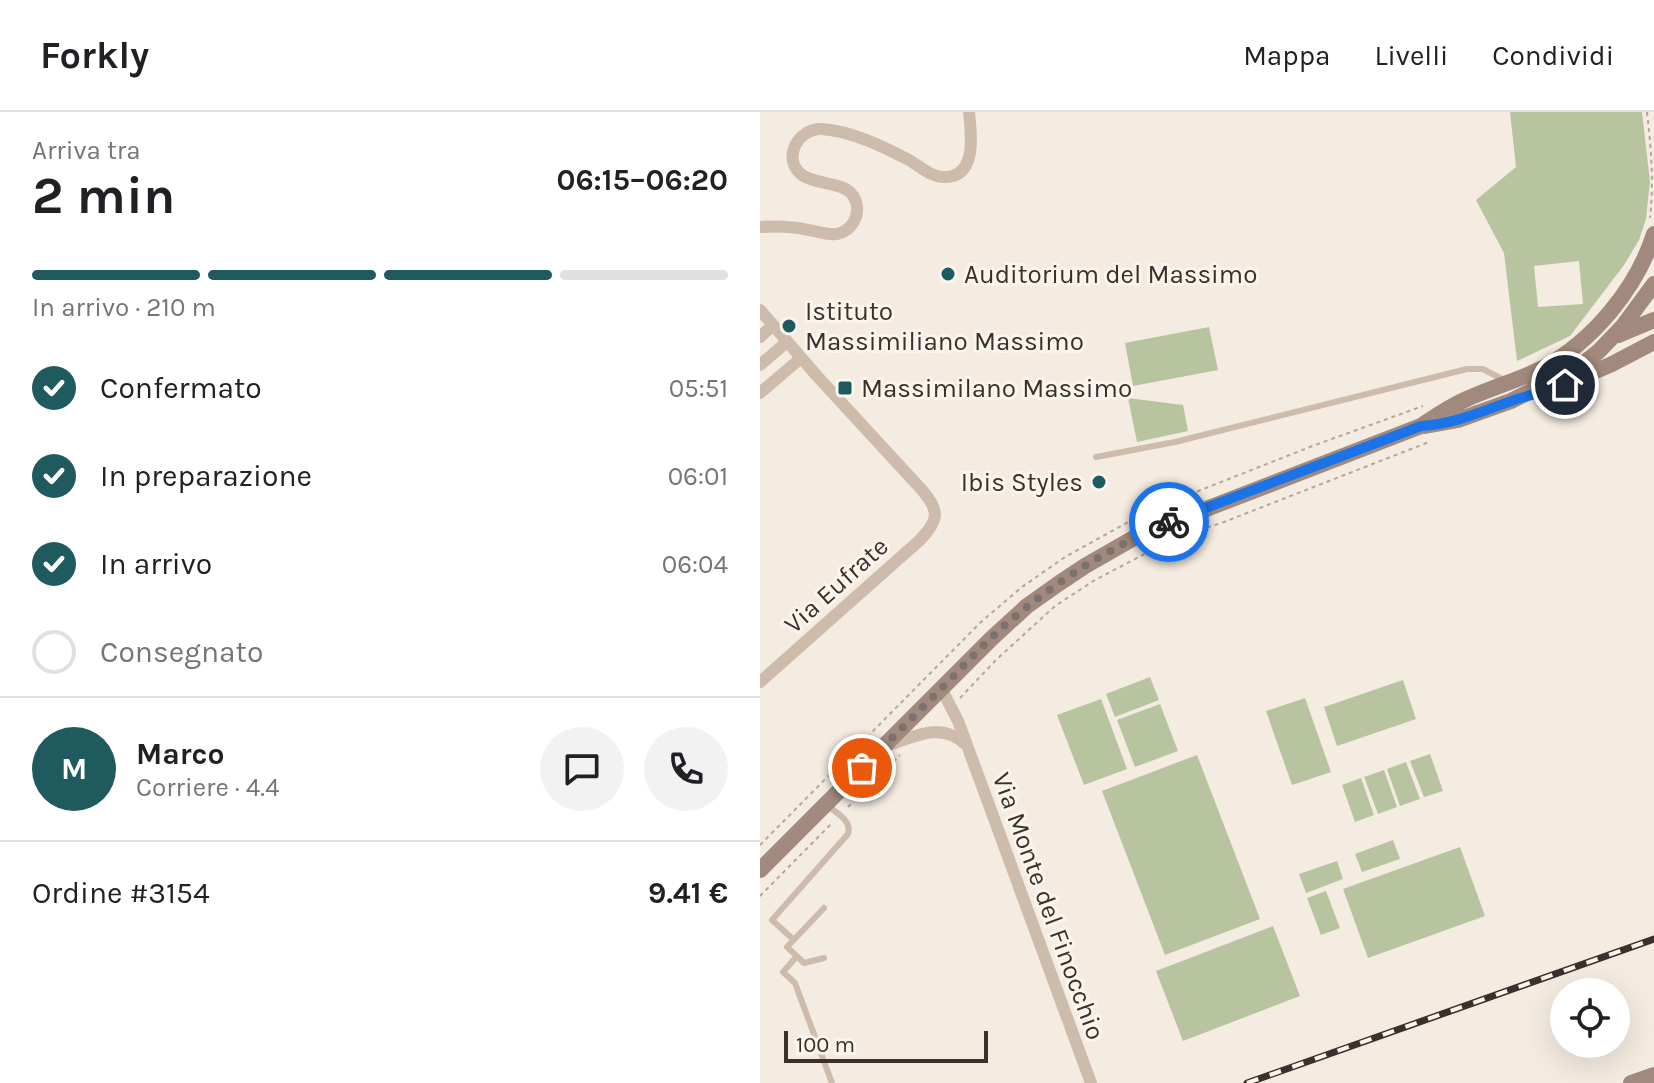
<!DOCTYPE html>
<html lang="it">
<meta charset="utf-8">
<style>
body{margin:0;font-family:Karla,sans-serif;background:#f2f2f2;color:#202124;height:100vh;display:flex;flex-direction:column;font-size:30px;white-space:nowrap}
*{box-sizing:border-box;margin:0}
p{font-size:26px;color:#757577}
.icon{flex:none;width:44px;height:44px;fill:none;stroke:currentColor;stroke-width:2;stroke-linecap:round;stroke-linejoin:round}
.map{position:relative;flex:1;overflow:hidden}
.details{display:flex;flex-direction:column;background:#fff;width:760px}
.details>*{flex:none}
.fabs{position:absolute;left:790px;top:866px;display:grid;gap:16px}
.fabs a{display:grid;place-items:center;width:80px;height:80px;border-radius:50%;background:#fff;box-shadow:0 8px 32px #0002;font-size:40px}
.scale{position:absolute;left:24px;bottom:20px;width:204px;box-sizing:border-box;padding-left:8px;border:4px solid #3b302b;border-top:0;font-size:22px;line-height:28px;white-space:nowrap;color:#3b302b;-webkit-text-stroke:6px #fbf5ee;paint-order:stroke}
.pin{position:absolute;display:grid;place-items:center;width:68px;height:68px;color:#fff;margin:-34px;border:4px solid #fff;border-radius:50%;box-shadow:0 2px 8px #0007}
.courier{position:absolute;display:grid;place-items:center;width:80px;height:80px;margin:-40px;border:6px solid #1a73e8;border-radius:50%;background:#fff;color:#222;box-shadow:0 2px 10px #0007}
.headline em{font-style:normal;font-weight:700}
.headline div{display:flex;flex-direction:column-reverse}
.headline{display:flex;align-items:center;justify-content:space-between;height:136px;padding:0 32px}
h1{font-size:52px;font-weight:700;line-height:60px}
.bar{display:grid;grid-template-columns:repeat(4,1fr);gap:12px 8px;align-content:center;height:96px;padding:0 32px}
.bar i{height:10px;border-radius:6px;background:#e0e0e0}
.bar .current{background:#1f5a5e}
.bar p{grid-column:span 4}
.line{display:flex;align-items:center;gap:20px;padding:0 32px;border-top:2px solid #e0e0e0}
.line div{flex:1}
.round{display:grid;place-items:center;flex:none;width:84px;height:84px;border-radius:42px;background:#f2f2f2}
ol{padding:0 32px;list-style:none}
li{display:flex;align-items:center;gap:24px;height:88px}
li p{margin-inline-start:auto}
li .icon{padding:8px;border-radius:50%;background:#1f5a5e;color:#fff;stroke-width:4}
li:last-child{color:#757577}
li i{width:44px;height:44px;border:4px solid #e0e0e0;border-radius:50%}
header{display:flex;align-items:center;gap:48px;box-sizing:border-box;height:112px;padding:0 40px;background:#fff;border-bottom:2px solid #e0e0e0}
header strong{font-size:38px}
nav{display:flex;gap:44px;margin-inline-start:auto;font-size:28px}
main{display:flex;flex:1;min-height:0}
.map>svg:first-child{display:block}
</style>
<header>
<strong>Forkly</strong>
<nav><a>Mappa</a><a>Livelli</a><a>Condividi</a></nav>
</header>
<main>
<section class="details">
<div class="headline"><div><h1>2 min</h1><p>Arriva tra</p></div><em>06:15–06:20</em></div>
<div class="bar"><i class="current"></i><i class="current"></i><i class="current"></i><i></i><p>In arrivo · 210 m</p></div>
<ol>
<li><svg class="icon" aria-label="check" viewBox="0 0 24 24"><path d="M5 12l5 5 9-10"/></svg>Confermato<p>05:51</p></li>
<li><svg class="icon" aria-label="check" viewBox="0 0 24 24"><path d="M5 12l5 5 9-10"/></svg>In preparazione<p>06:01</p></li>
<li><svg class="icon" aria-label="check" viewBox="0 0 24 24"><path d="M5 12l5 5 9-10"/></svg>In arrivo<p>06:04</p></li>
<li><i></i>Consegnato</li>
</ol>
<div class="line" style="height:144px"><b class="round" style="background:#1f5a5e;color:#fff">M</b><div><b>Marco</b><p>Corriere · 4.4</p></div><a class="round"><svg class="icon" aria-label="chat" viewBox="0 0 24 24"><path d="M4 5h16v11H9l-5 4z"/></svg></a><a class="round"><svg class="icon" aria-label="phone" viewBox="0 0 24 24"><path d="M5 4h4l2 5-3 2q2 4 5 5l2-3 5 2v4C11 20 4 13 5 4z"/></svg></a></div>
<div class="line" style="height:104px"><div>Ordine #3154</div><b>9.41 €</b></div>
</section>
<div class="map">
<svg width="894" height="971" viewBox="0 0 894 971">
<rect width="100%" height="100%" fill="#f4ebe1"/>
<path fill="#b8c4a0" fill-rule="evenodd" d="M 750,0 L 882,0 L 890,70 L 886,107 L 879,128 L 864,153 L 810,224 L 757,249 L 744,141 L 716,88 L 756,55 ZM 819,149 L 823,192 L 778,195 L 774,154 Z
M 449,215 L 458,258 L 373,274 L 365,231 Z
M 368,286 L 423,293 L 428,319 L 377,330 Z
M 390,565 L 399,588 L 355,605 L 346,582 Z
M 643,568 L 656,607 L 577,634 L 564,595 Z
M 545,586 L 571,660 L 532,673 L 506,599 Z
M 341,587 L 367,657 L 324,673 L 297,603 Z
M 400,592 L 418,639 L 375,655 L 357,608 Z
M 670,642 L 683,679 L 664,685 L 650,649 Z
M 437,643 L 500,807 L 405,843 L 342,679 Z
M 646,650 L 660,687 L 640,694 L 627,657 Z
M 624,658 L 637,695 L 618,702 L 604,665 Z
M 601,666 L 614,703 L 595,710 L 582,673 Z
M 633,728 L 640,747 L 602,760 L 595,742 Z
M 700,735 L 725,804 L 608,846 L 583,777 Z
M 577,749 L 583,767 L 546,781 L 539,762 Z
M 566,779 L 580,816 L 561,823 L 547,786 Z
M 513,814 L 540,884 L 423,929 L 396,859 Z"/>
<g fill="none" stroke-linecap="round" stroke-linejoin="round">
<path stroke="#b9a596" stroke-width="2" stroke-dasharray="4 4" stroke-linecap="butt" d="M 887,0 C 891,36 894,70 890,106
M 200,586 L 236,548 L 295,494 L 335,468 L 415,426 L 464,410 L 669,330
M 88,695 L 140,643
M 0,733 L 222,509 L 262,475 L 305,445 L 390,398 L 555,333 L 663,294
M 0,784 L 72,711"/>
<path stroke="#cdbbac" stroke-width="6" d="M 336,345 L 415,330 L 707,257 L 723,257 L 746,269
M 64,796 L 27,835 L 44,851 L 64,846
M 34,828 L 12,808 L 88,722 C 92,709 78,702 68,694
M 37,844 L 23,860 L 35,871 L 72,971"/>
<path stroke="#cdbbac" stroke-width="12" d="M 0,115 C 16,114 32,114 48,118 C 56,119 64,122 72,122 C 79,123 84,120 89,116 C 95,110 98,103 97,94 C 93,67 59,75 42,63 C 21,47 38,16 62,17 C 91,19 122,34 147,47 C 159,53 171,66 185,65 C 218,65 211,20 209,0
M 0,198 L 57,264 L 162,378 C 180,399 179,408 160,428 L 0,570
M 0,225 L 13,213
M 0,253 L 27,230
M 0,281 L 41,246
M 181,576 L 198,609 L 207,633 L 331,971
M 126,634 C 153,625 182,609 205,632"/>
<path stroke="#a18a7d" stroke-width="16" d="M 858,223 L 894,208
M 808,271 L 852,252 L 894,230
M 665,314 L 698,308 L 751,289 L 819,255 L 839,239 L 863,214 L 894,172
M 0,758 L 231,527 L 267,494 L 298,472 L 325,454 L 379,423 L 661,314 C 676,304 692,293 709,286 C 733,275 759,268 783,256 C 833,229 877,176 894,122
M 871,971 L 894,963"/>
<defs>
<path id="rail" d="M 487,971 L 894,827"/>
</defs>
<use href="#rail" stroke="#3b302b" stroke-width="7"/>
<use href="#rail" stroke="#fbf5ee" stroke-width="4" stroke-dasharray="12" stroke-linecap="butt"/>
</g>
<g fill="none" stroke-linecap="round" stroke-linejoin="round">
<path stroke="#7c716b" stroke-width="8" stroke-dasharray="0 14.4" d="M 102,656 C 129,629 156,602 184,574 C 211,546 237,518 268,494 C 311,460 358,432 409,410"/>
<path stroke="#1a73e8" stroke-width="10" d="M 409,410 L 661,314 C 696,312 725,298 757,287 C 773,282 789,279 805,273"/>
</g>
<g fill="#1f5a5e" stroke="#fbf5ee" stroke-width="3">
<circle cx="188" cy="162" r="8"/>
<circle cx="29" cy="214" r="8"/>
<rect x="77" y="268" width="16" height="16" rx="4"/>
<circle cx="339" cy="370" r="8"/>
</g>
<g text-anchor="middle" stroke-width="6" stroke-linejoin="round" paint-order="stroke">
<g font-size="26" fill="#3b302b" stroke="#fbf5ee" text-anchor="start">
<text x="204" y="171">Auditorium del Massimo</text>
<text x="45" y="208">Istituto<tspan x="45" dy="30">Massimiliano Massimo</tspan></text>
<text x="101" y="285">Massimilano Massimo</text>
<text x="323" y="379" text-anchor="end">Ibis Styles</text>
</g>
<g font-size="26" fill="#3b302b" stroke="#fbf5ee">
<text transform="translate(76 473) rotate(-42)" y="9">Via Eufrate</text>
<text transform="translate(289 794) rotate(70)" y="9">Via Monte del Finocchio</text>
</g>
</g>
</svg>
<div class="fabs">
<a><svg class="icon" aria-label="locate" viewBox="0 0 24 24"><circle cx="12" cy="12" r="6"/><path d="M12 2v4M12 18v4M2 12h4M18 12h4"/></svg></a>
</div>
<div class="scale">100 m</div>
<div class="pin" style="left:102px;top:656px;background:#ea580c"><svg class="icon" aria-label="bag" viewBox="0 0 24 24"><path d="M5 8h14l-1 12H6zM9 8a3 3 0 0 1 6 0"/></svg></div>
<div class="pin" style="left:805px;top:273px;background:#1f2937"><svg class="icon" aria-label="home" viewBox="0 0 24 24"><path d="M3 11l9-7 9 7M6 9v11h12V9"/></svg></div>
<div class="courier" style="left:409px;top:410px"><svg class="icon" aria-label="bike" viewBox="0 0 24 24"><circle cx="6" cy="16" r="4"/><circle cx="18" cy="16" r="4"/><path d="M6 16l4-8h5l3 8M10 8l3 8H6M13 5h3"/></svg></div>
</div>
</main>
